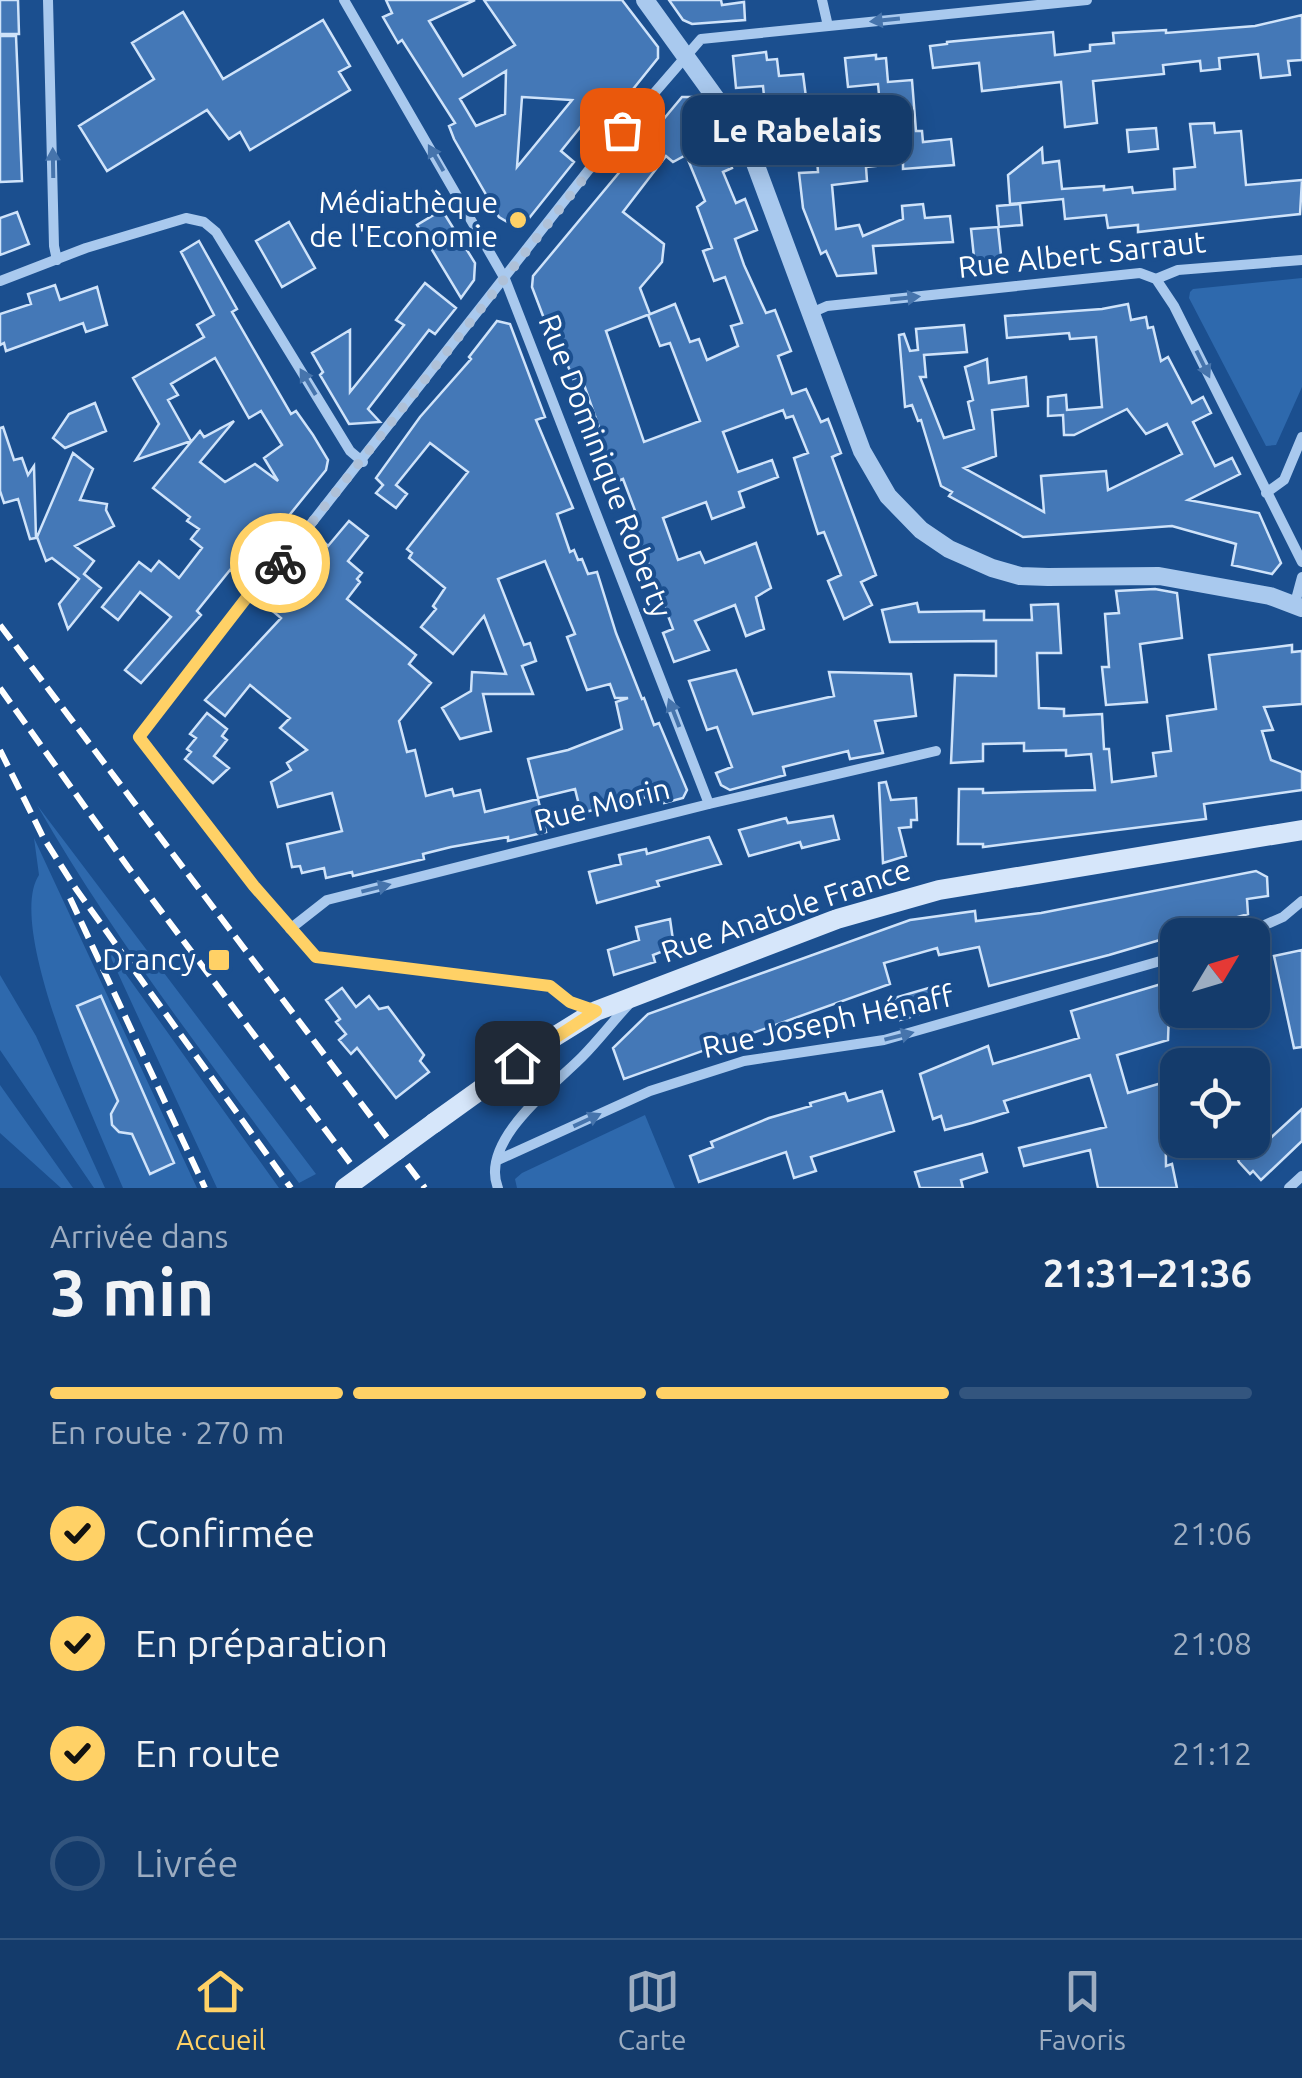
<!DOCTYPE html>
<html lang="fr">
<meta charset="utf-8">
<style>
body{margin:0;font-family:Ubuntu,sans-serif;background:#1d4271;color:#f1f3f6;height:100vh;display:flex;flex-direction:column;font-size:38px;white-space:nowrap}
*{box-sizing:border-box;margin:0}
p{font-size:32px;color:#9dadc1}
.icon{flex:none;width:55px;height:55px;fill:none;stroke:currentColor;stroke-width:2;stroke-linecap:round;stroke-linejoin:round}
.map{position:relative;height:1188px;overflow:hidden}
.panel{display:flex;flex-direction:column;background:#143b6b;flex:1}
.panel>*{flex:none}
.needle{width:65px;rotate:52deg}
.fabs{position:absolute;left:1160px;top:918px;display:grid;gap:20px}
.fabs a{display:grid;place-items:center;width:110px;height:110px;border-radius:20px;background:#143b6b;box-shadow:0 5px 25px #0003,0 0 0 2px #33557e;font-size:50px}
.pin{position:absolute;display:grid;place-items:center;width:85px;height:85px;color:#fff;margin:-42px;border-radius:20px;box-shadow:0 5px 15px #0006}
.courier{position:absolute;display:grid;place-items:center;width:100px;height:100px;margin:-50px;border:8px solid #ffd166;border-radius:50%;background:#fff;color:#222;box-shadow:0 2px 12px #0007}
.bubble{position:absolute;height:70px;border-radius:20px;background:#143b6b;box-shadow:0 5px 25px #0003,0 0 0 2px #33557e;font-size:32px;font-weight:600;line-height:70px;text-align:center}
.headline em{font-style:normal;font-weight:600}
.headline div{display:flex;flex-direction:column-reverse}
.headline{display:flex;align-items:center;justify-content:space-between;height:170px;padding:0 50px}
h1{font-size:65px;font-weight:600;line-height:75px}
.bar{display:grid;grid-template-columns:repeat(4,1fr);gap:15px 10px;align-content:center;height:120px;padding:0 50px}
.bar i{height:12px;border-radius:8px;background:#33557e}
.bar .current{background:#ffd166}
.bar p{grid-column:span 4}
ol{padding:0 50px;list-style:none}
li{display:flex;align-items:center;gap:30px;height:110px}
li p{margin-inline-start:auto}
li .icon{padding:10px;border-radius:50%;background:#ffd166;color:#111;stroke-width:4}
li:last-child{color:#9dadc1}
li i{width:55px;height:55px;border:5px solid #33557e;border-radius:50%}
.dock{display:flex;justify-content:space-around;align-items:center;height:140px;border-top:2px solid #33557e;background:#143b6b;font-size:28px;color:#9dadc1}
.dock a{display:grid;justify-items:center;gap:5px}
.dock .current{color:#ffd166}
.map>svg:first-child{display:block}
</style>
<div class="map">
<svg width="1302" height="1188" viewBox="0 0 1302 1188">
<rect width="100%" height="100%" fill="#1b4f8f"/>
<path fill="#2e69ad" d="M 1302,278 L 1302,387 L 1276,445 L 1266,446 L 1189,298 L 1190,292 L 1193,289 Z
M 37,805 L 316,1174 L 299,1183 C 208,1059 113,938 37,805 Z
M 34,838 L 197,1188 L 123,1188 C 99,1130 4,928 39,875 Z
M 105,945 L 279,1188 L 217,1188 Z
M 0,975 L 36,1036 L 105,1188 L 94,1188 L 0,1050 Z
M 0,1085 L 73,1188 L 61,1188 L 0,1133 Z
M 645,1115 L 675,1188 L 517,1188 L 515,1179 L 522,1173 Z"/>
<path fill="#4478b7" stroke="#cfe3fa" stroke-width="2.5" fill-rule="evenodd" d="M 0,0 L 18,0 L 19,34 L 0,34 Z
M 386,0 L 475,0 L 429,21 L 463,76 L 515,45 L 484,0 L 622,0 L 658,47 L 658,58 L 605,124 L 591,114 L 561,151 L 574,162 L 526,222 L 514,226 L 499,217 L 454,139 L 449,126 L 455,123 L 402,40 L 398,43 L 383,17 L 392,13 ZM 506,71 L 505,114 L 476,126 L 460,99 ZM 522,97 L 572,100 L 517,167 Z
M 669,0 L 721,0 L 722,5 L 744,2 L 745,20 L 692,24 L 683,20 Z
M 183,12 L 223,79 L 323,20 L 350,66 L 339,72 L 350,90 L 250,150 L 240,132 L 229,139 L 207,110 L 107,171 L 79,126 L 154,79 L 132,43 Z
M 1302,15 L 1302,60 L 1288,61 L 1290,75 L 1261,78 L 1258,54 L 1219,58 L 1220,69 L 1201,71 L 1200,61 L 1163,65 L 1164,74 L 1093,81 L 1097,123 L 1065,127 L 1061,82 L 982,91 L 979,63 L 933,68 L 930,46 L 947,44 L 947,42 L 1053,32 L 1055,55 L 1090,51 L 1090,45 L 1114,43 L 1113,33 L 1166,30 L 1166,33 L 1255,26 Z
M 0,36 L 16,36 L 22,181 L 0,182 Z
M 766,52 L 767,60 L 777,59 L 779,76 L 803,74 L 811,136 L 781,139 L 779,124 L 767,126 L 763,86 L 736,88 L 733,56 Z
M 876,55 L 876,59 L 886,58 L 888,82 L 912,80 L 916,131 L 922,131 L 923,142 L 951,139 L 954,165 L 903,169 L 903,163 L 866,167 L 867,181 L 832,185 L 836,229 L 859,225 L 863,236 L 903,219 L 902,206 L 923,204 L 925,218 L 950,216 L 953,242 L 873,246 L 876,273 L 837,276 L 826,251 L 821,254 L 803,208 L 799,173 L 818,172 L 815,133 L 882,127 L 878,84 L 848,87 L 845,58 Z
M 682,97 L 693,97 L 721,138 L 732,168 L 723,172 L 736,203 L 745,199 L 757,230 L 735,239 L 744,265 L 766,313 L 775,310 L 791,351 L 778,356 L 792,394 L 806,389 L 821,422 L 828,419 L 841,453 L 832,457 L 876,575 L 861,582 L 872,605 L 844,619 L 828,581 L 841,575 L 824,532 L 818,534 L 794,458 L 808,453 L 793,416 L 786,418 L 783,410 L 723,432 L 738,472 L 772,460 L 778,477 L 739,492 L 744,507 L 712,519 L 706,502 L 663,518 L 678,560 L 700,552 L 705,563 L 756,543 L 771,588 L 756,597 L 764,629 L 746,636 L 735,605 L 695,621 L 709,650 L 674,662 L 663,633 L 673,629 L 633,523 L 639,521 L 623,479 L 613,483 L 595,435 L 601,433 L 581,376 L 573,379 L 561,348 L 556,350 L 532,287 L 533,276 ZM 686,155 L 705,201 L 697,207 L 712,248 L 703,251 L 714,281 L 725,277 L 742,323 L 731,326 L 738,346 L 707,360 L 699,339 L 690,342 L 675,304 L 648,315 L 660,346 L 670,343 L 700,421 L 644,442 L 606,331 L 650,314 L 640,288 L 662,262 L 664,244 L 623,212 L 666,156 L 673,162 Z
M 1214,123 L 1215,133 L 1241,131 L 1246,185 L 1302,180 L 1300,214 L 1138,232 L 1138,225 L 1108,228 L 1106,215 L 1065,219 L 1063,199 L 1010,204 L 1008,175 L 1042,148 L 1043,163 L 1059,161 L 1062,189 L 1104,186 L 1104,190 L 1132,187 L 1133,193 L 1175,189 L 1174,169 L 1195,167 L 1190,124 Z
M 1156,128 L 1158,149 L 1129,152 L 1127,130 Z
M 1020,204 L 1022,225 L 999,227 L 997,206 Z
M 442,210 L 475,263 L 474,280 L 461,298 L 417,225 Z
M 17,212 L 29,244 L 0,255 L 0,218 Z
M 289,222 L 315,268 L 282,287 L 256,241 Z
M 998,227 L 1002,264 L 975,267 L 971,229 Z
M 199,241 L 237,309 L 232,312 L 291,414 L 296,411 L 313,435 L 328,460 L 326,470 L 239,577 L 230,570 L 197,611 L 201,615 L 141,683 L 125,670 L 171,617 L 140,592 L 118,620 L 102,607 L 139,562 L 151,571 L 159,561 L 179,578 L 202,548 L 191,539 L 199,529 L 187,521 L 190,517 L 153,488 L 200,431 L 204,437 L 234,421 L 200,462 L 225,482 L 255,464 L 278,481 L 264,458 L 282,445 L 261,411 L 249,418 L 215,358 L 171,384 L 178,395 L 168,400 L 191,441 L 136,460 L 159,424 L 133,378 L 204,337 L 197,325 L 214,315 L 181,252 Z
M 425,283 L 456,308 L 435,334 L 429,330 L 368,409 L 380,422 L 349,424 L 320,375 L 323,372 L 312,353 L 350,330 L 350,392 L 404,325 L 396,320 Z
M 55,285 L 60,300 L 97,287 L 107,325 L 86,332 L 83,323 L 6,351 L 4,343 L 0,345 L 0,314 L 31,304 L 28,294 Z
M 1128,304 L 1131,320 L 1146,317 L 1148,328 L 1153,327 L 1161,361 L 1168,357 L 1192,403 L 1203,397 L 1211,413 L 1193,422 L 1215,466 L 1232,458 L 1240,474 L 1188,500 L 1259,513 L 1281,563 L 1272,574 L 1232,565 L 1236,544 L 1172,526 L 1023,537 L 949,496 L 952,492 L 941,486 L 921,420 L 918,421 L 912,405 L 905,407 L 899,335 L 904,334 L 910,351 L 918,350 L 916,329 L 964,325 L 967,352 L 924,355 L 926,377 L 920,377 L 944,438 L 974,429 L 968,402 L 973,400 L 965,367 L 987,359 L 989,383 L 1026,377 L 1028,406 L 992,410 L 996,456 L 964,468 L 1044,512 L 1041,476 L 1106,471 L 1108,490 L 1182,454 L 1167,424 L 1146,434 L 1127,409 L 1074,435 L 1064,435 L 1063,415 L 1048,416 L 1048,397 L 1066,395 L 1067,410 L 1102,407 L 1096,337 L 1070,339 L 1069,333 L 1007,338 L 1005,316 L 1102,309 Z
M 497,321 L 510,324 L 545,417 L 536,420 L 573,508 L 557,514 L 570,552 L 574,550 L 578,560 L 582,559 L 588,574 L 597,572 L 616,633 L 642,699 L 644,698 L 654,725 L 659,723 L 687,790 L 683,798 L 664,803 L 660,794 L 581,813 L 575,789 L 538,798 L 528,759 L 568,750 L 622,729 L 616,702 L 628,698 L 615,698 L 610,684 L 587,690 L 567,637 L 575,634 L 545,561 L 498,579 L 524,645 L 530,643 L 536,661 L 522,666 L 533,694 L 483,694 L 491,731 L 460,739 L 442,708 L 471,691 L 472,672 L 506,674 L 484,616 L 453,654 L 421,627 L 436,609 L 433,606 L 445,588 L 409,558 L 412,553 L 407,549 L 468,472 L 430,443 L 396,485 L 407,494 L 396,508 L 376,493 L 383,485 L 376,478 L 420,417 L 471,359 L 469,357 Z
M 95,403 L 106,431 L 65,448 L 53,438 L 69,414 Z
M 3,427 L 14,460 L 22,458 L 28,475 L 34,466 L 36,538 L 30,539 L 18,499 L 4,503 L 0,491 L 0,428 Z
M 73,453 L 93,469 L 80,500 L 107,504 L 106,510 L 114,526 L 75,546 L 94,561 L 84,574 L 101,588 L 68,629 L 59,604 L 79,579 L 52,558 L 46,561 L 37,537 Z
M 349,521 L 368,536 L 348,561 L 362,573 L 357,579 L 360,582 L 347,599 L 416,655 L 409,664 L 431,683 L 399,721 L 407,752 L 415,750 L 426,796 L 452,789 L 454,796 L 480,790 L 485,812 L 538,799 L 546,832 L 508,841 L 508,837 L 451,847 L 423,854 L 424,859 L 353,876 L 352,872 L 326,878 L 324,868 L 302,873 L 300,866 L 292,867 L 287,844 L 342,831 L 332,793 L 278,807 L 271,782 L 291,770 L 287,763 L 307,750 L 280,728 L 290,718 L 250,685 L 225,716 L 205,700 L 281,618 L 268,607 L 324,542 L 328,546 Z
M 1155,589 L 1177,593 L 1182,638 L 1140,644 L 1147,702 L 1106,705 L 1102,667 L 1109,667 L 1105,614 L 1119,613 L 1116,591 Z
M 917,603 L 919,612 L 984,611 L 984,620 L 1032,620 L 1031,605 L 1058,604 L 1061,653 L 1037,653 L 1039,708 L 1064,709 L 1064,716 L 1102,714 L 1104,749 L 1109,749 L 1112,782 L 1156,776 L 1153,753 L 1171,751 L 1167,716 L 1216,709 L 1209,655 L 1292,645 L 1292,652 L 1302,651 L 1302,704 L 1264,707 L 1273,730 L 1262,731 L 1271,760 L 1302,772 L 1302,790 L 1204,804 L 1206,819 L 983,847 L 983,844 L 958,844 L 959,789 L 983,789 L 983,793 L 1095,790 L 1091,754 L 1066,756 L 1066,750 L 1024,751 L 1024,743 L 983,744 L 983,761 L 951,763 L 955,675 L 996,676 L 996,641 L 890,642 L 882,610 Z
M 736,670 L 753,714 L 834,696 L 829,672 L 911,674 L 916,716 L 875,721 L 883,753 L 850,759 L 848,751 L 815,759 L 783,767 L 785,775 L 730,790 L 721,785 L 716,773 L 732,767 L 717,727 L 707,730 L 689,681 Z
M 207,713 L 227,729 L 222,736 L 227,740 L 214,756 L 229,768 L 213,783 L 185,759 L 191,752 L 187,749 L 196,738 L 190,734 Z
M 886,782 L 891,800 L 916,798 L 917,820 L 911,820 L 911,827 L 899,828 L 906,856 L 883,863 L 879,783 Z
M 833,816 L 839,839 L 802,848 L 800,842 L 749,856 L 739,830 L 786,818 L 788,823 Z
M 709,837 L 721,864 L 657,881 L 659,886 L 597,903 L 589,872 L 621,864 L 619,855 L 646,849 L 647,854 Z
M 1256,871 L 1267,877 L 1268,896 L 1247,899 L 1248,914 L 1109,955 L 989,986 L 979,947 L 939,955 L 937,948 L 884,963 L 890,984 L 624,1079 L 613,1048 L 648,1014 L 910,920 L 975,911 L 976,921 L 1041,913 Z
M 670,919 L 674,947 L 653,955 L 655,962 L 614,975 L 608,950 L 639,940 L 636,927 Z
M 1302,950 L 1302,1047 L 1294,1048 L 1274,956 Z
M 1178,979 L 1178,1012 L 1169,1013 L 1168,1040 L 1117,1055 L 1128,1093 L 1165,1082 L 1166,1166 L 1172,1164 L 1177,1188 L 1098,1188 L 1090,1150 L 1024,1166 L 1019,1148 L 1106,1127 L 1090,1075 L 1004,1101 L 1008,1112 L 972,1123 L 945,1130 L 941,1116 L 933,1119 L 920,1074 L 988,1046 L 993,1064 L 1079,1038 L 1071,1011 Z
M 932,987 L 939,1009 L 900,1020 L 894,998 Z
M 342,988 L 356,1007 L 369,996 L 379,1009 L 388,1007 L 424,1055 L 420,1061 L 429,1072 L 396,1098 L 357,1048 L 351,1054 L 339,1040 L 346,1034 L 336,1022 L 340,1019 L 326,1000 Z
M 101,996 L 174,1163 L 150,1174 L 132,1134 L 119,1132 L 112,1125 L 111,1114 L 118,1101 L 77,1006 Z
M 882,1091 L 894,1131 L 811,1157 L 816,1171 L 794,1178 L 786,1152 L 699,1182 L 690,1156 L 713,1147 L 711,1142 L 769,1118 L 811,1106 L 810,1103 L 845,1093 L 848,1101 Z
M 1302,1109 L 1302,1141 L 1261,1180 L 1253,1171 L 1250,1174 L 1239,1162 L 1230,1140 L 1259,1140 L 1263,1145 Z
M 982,1154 L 987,1172 L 961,1180 L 963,1188 L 920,1188 L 915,1172 Z"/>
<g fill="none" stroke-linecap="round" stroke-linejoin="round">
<path stroke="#a9c9ee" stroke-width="10" d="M 48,0 L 54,246 L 57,260
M 344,0 L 505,279 L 709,804
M 822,0 L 828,26
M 1156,279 L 1174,306 L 1302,562
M 1156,279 L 1178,270 L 1302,260
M 0,281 L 86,248 L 186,218 L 204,222 L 216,232 L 350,451 L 363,462
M 809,314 L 827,306 L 1140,273 L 1156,279
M 1266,493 L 1284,480 L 1302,437
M 1295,603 L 1302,577
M 290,929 L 327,900 L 709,804 L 936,751
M 1242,935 L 1283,917 L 1302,901
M 593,1010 L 570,1002 L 550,986 L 316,957 L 254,886 L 139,737 L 268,570 L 281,562 L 598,158 L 701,39 L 1087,0
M 498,1160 L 650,1091 L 744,1061 L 884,1040 L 1178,956
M 498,1188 C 479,1141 553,1086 582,1057 C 599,1040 613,1021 629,1004
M 1289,1188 L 1302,1176"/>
<path stroke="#a9c9ee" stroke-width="18" d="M 645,0 L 743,136 L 752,155 L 862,451 L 888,496 L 921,530 L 949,549 L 992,568 L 1020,576 L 1048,577 L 1159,576 L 1270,596 L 1302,608"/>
<path stroke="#d6e6fa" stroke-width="20" d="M 434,1123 L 554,1037 L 596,1011 L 837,919 L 939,890 L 1302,830"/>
<path stroke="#fff" stroke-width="6" stroke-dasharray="18 8" stroke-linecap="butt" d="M 0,625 L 425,1188
M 0,688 L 128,867 L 369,1188
M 0,750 L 43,837 L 76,889 L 291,1188
M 70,898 L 205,1188"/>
<path stroke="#d6e6fa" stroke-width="20" d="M 345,1188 L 434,1123"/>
</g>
<defs><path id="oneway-solid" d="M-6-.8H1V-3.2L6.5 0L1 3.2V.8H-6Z" transform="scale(2.5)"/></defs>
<g fill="#4674ac">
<use href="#oneway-solid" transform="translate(885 20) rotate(174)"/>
<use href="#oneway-solid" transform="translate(436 158) rotate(-120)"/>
<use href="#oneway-solid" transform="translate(53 163) rotate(-91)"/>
<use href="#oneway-solid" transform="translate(905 298) rotate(-6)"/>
<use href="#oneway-solid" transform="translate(1203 364) rotate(64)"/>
<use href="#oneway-solid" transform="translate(308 382) rotate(-121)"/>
<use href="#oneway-solid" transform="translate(674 713) rotate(-111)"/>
<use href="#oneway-solid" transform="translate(376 888) rotate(-14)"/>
<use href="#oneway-solid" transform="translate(899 1036) rotate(-14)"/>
<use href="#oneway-solid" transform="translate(587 1120) rotate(-25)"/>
</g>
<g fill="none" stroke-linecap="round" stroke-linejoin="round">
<path stroke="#afc1d8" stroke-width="10" stroke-dasharray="0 18" d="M 280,563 L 622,130"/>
<path stroke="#ffd166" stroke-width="12" d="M 280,563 L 268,570 L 139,737 L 254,886 L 316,957 L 550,986 L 570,1002 L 596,1011 L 517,1063"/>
</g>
<g fill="#ffd166" stroke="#1b4f8f" stroke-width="4">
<circle cx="518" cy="220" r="10"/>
<rect x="207" y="948" width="24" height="24" rx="5"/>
</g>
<g text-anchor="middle" stroke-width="8" stroke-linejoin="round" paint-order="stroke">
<g font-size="30" fill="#fff" stroke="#1b4f8f" text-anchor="end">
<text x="498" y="213">Médiathèque<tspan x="498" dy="34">de l'Economie</tspan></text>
<text x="196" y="970">Drancy</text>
</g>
<g font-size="30" fill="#fff" stroke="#1b4f8f">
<text transform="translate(1082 255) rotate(-6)" y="10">Rue Albert Sarraut</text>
<text transform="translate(605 466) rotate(69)" y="10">Rue Dominique Roberty</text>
<text transform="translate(602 805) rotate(-14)" y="10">Rue Morin</text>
<text transform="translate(786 911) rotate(-19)" y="10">Rue Anatole France</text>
<text transform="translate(828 1022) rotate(-12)" y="10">Rue Joseph Hénaff</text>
</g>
</g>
</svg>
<div class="fabs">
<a><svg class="needle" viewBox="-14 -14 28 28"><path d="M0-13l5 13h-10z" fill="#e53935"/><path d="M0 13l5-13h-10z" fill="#9dadc1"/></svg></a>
<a><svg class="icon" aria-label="locate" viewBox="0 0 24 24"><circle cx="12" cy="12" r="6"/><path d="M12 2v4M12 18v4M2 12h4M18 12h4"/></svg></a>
</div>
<div class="pin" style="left:622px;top:130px;background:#ea580c"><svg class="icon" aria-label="bag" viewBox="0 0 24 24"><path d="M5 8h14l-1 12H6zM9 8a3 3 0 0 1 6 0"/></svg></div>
<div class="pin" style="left:517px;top:1063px;background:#1f2937"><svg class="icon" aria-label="home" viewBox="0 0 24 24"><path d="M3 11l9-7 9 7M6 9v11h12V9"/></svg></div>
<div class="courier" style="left:280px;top:563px"><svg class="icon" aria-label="bike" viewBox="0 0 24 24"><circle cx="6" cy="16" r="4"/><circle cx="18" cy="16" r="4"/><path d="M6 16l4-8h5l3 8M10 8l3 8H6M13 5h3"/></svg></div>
<div class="bubble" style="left:682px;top:95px;width:230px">Le Rabelais</div>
</div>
<section class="panel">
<div class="headline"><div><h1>3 min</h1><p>Arrivée dans</p></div><em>21:31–21:36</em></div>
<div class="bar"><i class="current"></i><i class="current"></i><i class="current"></i><i></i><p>En route · 270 m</p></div>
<ol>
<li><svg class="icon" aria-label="check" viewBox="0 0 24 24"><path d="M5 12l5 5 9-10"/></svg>Confirmée<p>21:06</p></li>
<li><svg class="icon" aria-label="check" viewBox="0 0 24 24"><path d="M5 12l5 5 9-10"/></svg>En préparation<p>21:08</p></li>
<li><svg class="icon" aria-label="check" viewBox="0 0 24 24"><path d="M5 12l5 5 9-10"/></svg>En route<p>21:12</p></li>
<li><i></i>Livrée</li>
</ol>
</section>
<nav class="dock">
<a class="current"><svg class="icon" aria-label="home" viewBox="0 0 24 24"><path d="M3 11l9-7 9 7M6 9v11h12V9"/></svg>Accueil</a>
<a><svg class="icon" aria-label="map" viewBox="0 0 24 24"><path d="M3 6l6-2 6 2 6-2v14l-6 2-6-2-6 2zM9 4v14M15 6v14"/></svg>Carte</a>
<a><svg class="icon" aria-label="saved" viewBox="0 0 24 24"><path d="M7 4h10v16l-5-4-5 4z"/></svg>Favoris</a>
</nav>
